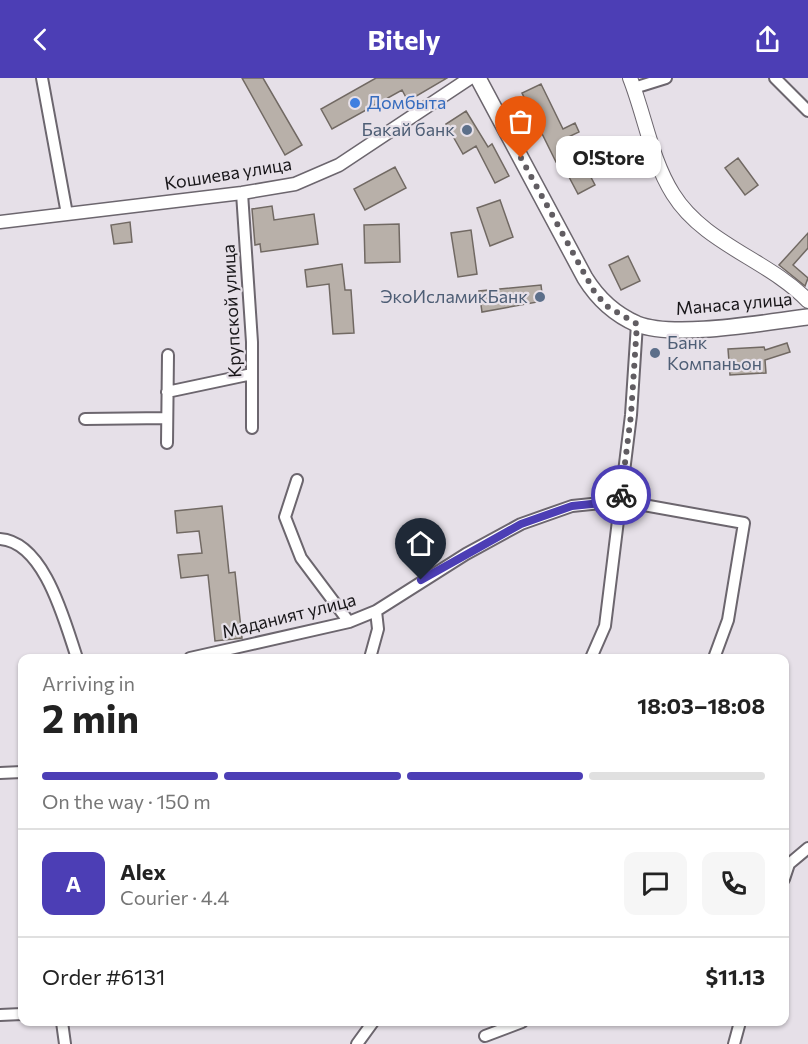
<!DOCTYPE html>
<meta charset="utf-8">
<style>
body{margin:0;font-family:Commissioner,sans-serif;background:#f6f6f6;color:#222;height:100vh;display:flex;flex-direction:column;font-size:22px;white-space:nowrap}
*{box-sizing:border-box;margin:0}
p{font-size:20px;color:#767676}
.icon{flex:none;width:33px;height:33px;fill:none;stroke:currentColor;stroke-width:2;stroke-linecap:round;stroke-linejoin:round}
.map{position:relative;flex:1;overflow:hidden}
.drawer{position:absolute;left:18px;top:576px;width:771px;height:372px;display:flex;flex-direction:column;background:#fff;border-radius:12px;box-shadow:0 2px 4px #0004}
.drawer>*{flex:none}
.pin{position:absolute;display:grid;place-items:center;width:51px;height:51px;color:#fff;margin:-62px -26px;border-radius:50% 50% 50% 0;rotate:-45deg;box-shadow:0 0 6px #0007}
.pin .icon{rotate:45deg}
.courier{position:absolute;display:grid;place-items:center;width:60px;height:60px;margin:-30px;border:4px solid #4c3eb5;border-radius:50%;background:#fff;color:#222;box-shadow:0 2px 8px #0007}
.bubble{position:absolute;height:42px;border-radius:12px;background:#fff;box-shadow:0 2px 4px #0004;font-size:20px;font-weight:700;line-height:42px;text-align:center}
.headline em{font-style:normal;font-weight:700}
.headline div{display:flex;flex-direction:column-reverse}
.headline{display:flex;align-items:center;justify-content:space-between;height:102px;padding:0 24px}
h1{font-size:39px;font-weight:700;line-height:45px}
.bar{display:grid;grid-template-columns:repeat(4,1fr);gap:9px 6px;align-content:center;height:72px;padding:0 24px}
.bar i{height:8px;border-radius:4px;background:#e0e0e0}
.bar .selected{background:#4c3eb5}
.bar p{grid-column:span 4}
.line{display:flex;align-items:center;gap:15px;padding:0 24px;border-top:2px solid #e0e0e0}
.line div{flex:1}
.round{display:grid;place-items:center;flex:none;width:63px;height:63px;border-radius:12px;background:#f6f6f6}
header{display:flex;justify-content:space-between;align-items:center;height:78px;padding:0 24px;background:#4c3eb5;color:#fff;font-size:27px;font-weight:700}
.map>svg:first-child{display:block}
</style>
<header><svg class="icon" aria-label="back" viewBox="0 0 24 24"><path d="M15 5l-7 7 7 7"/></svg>Bitely<svg class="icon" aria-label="share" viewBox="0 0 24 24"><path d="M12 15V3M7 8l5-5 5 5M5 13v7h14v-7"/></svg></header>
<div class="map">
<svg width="808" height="966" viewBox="0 0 808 966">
<rect width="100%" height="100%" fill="#e6e0e8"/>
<path fill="#b8b0a9" stroke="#716963" stroke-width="1.5" d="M 242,0 L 263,0 L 302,67 L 285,77 Z
M 376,0 L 447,0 L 408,23 L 402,12 L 332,51 L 321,31 Z
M 541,6 L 563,51 L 575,45 L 579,54 L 564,61 L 572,77 L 578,75 L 595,107 L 578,116 L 560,82 L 556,84 L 522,15 Z
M 466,33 L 488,69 L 492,66 L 509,98 L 495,105 L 476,68 L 463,76 L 446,46 Z
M 738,80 L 758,107 L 745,117 L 725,90 Z
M 395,89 L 406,110 L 365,132 L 354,111 Z
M 500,122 L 513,159 L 490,168 L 477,130 Z
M 272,128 L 274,142 L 314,136 L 318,166 L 261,174 L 260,166 L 255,167 L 252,131 Z
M 130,144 L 132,164 L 114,166 L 111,147 Z
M 399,146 L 400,184 L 365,185 L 364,147 Z
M 471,152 L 477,196 L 458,199 L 451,155 Z
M 808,155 L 808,170 L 793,187 L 808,200 L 805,208 L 779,187 Z
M 628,178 L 640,203 L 621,212 L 609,187 Z
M 342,186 L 345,212 L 351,212 L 354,255 L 333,256 L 329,206 L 307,209 L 305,192 Z
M 541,207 L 543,223 L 482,234 L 479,213 Z
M 787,265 L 790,274 L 765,282 L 766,295 L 730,297 L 728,271 L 764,269 L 765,272 Z
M 222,428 L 229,495 L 235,494 L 242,560 L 215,563 L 208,497 L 181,500 L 178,477 L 202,475 L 199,453 L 177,455 L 175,433 Z"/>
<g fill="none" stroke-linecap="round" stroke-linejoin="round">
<defs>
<path id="minor" d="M 42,0 L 67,136
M 775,0 L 808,33
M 634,10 L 666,0
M 242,115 L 252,264 L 252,350
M 167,314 L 252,296
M 85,341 L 167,340
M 167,365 L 168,277
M 297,402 L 285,439 L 301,480 L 349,544
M 0,461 C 45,464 65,545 77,580
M 190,580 L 349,544 L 376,533 L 466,476 L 521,446 L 572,428 L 621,423 L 744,445 L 728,542 L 714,580
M 370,580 L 378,551 L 376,533
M 591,580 L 605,548 L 631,337 L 637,246
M 0,695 L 22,694
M 784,801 L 789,786 L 808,770
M 0,937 L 22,936
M 62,944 L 65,966
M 485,958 L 522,944
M 357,966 L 373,944
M 734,966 L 740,944"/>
<path id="tertiary" d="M 0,144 L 242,115 L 295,106 L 339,87 L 470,0"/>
<path id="secondary" d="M 630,0 C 645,38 651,81 673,116 C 704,166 769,182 808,223"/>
<path id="primary" d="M 478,0 L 585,200 C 598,221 614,236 637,246 C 675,261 766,244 808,239"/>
</defs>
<use href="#minor" stroke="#6c666e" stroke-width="14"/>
<use href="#tertiary" stroke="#6c666e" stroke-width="15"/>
<use href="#secondary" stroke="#6c666e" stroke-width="16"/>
<use href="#primary" stroke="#6c666e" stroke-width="18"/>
<use href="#minor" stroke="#fff" stroke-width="10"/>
<use href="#tertiary" stroke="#fff" stroke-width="12"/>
<use href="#secondary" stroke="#fff" stroke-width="14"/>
<use href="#primary" stroke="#fff" stroke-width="15"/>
</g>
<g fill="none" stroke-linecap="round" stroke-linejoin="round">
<path stroke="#615d62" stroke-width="6" stroke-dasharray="0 10.8" d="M 521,80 L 595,215 L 608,229 L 637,246 L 631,337 L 621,417"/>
<path stroke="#4c3eb5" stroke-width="8" d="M 421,502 L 521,446 L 572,428 L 621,423 L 621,417"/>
</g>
<circle fill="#3f7fe0" stroke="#e6e0e8" stroke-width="2" cx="355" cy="25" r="6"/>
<g fill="#5c6f8a" stroke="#e6e0e8" stroke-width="2">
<circle cx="467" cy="52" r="6"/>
<circle cx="540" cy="219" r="6"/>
<circle cx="655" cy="275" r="6"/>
</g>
<g text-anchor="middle" stroke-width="4.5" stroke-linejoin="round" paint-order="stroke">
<g font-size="18" fill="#366cbe" stroke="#e6e0e8" text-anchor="start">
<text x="367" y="31">Домбыта</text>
</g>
<g font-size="18" fill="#4e5e75" stroke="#e6e0e8" text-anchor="end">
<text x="455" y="58">Бакай банк</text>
<text x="528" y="225">ЭкоИсламикБанк</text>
<text x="667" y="271" text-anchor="start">Банк<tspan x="667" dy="21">Компаньон</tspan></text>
</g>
<g font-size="18" fill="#19171a" stroke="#e6e0e8">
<text transform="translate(228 96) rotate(-9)" y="6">Кошиева улица</text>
<text transform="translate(734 226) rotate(-5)" y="6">Манаса улица</text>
<text transform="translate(232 233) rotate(-93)" y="6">Крупской улица</text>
<text transform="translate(289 538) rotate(-14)" y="6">Маданият улица</text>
</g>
</g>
</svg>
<div class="pin" style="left:521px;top:80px;background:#ea580c"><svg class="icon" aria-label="bag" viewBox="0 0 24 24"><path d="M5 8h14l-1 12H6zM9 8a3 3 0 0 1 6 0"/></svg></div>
<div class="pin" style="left:421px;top:502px;background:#1f2937"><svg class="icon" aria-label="home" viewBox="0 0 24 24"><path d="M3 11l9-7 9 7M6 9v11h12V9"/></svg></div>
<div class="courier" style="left:621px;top:417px"><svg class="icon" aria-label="bike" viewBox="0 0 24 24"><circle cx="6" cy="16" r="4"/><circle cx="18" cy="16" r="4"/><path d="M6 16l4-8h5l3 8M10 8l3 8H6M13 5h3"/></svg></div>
<div class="bubble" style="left:556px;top:58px;width:105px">O!Store</div>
<section class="drawer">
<div class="headline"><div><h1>2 min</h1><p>Arriving in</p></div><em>18:03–18:08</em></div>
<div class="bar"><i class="selected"></i><i class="selected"></i><i class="selected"></i><i></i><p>On the way · 150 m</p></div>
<div class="line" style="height:108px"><b class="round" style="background:#4c3eb5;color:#fff">A</b><div><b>Alex</b><p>Courier · 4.4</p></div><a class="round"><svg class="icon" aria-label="chat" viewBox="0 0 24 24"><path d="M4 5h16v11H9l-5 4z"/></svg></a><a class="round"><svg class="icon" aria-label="phone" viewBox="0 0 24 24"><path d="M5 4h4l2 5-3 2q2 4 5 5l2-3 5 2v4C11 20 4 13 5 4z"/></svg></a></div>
<div class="line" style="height:78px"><div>Order #6131</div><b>$11.13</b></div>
</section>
</div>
